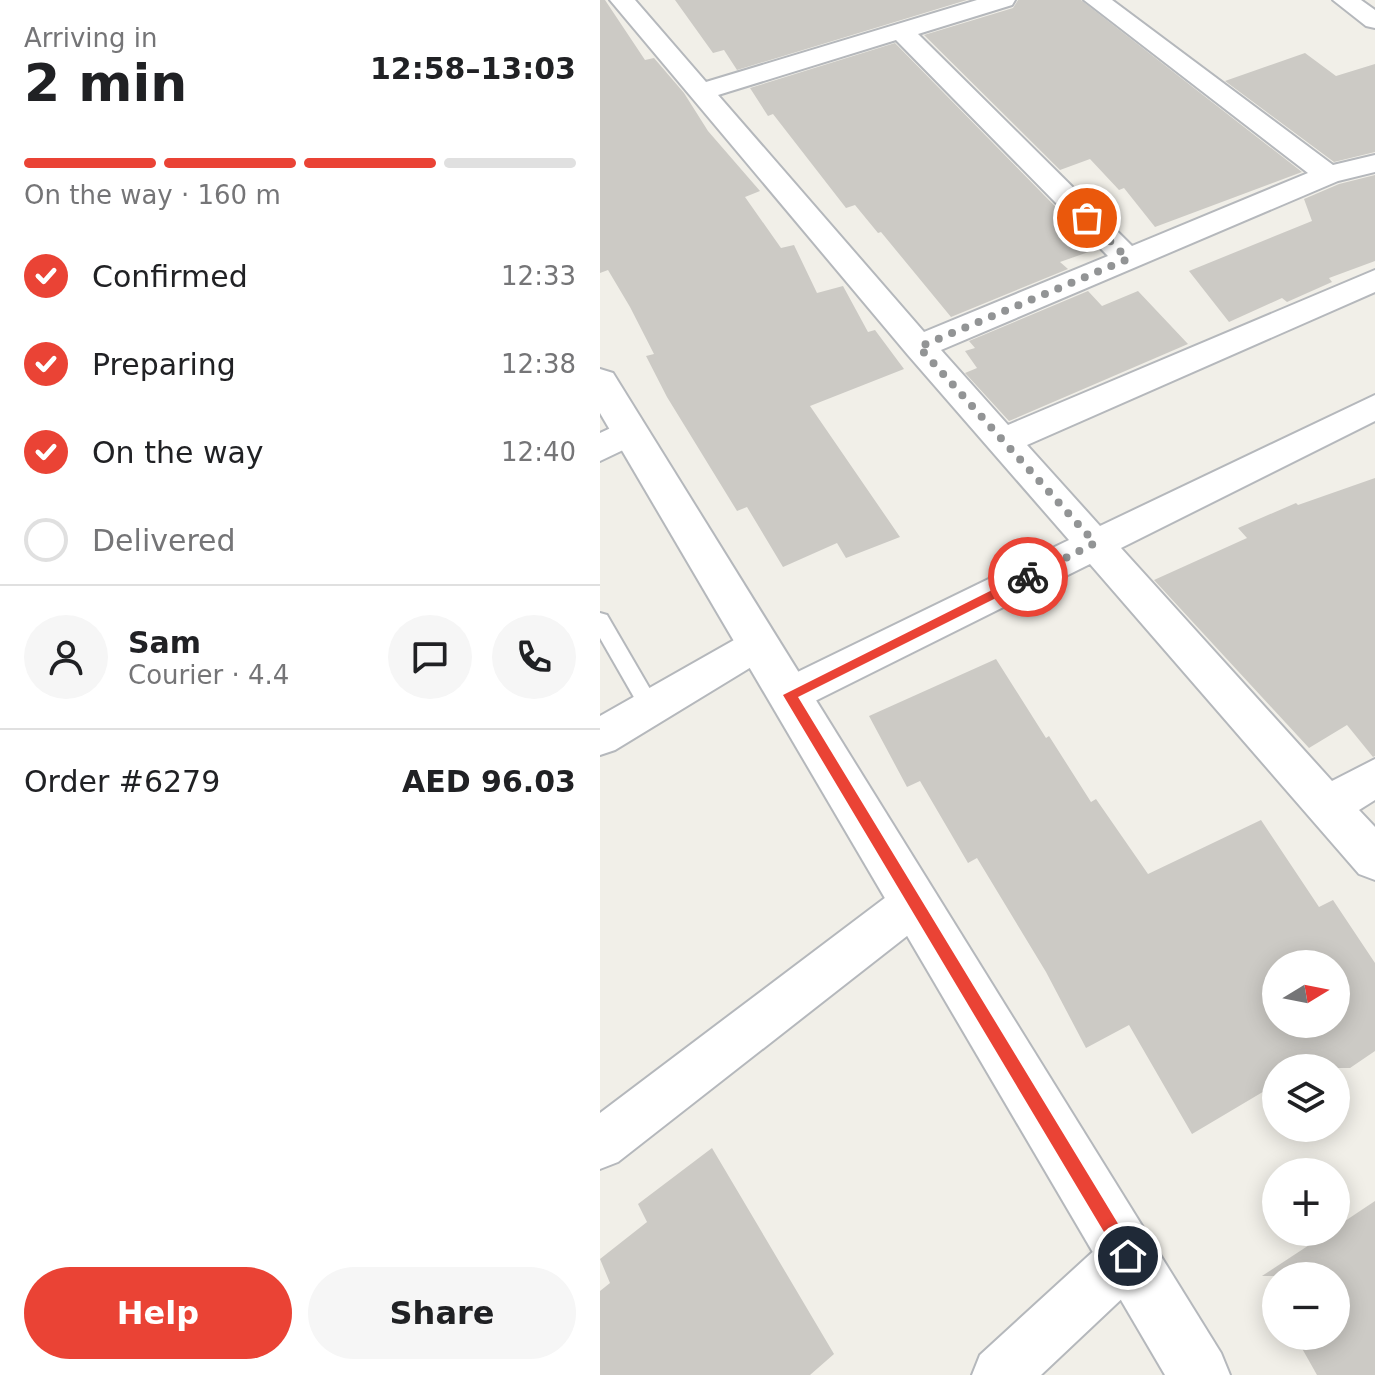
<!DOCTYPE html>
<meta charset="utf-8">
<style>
body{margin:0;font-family:"DejaVu Sans",sans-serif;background:#f6f6f6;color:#202124;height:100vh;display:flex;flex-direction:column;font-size:30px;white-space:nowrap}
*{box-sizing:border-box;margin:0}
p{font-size:26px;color:#757577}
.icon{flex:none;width:44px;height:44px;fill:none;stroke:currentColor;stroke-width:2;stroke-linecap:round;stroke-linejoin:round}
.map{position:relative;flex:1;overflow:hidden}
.side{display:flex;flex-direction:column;background:#fff;width:600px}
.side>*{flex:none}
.needle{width:52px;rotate:80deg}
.fabs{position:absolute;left:662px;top:950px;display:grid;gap:16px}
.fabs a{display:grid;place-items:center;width:88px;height:88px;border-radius:50%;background:#fff;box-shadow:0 4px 20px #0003;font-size:40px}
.pin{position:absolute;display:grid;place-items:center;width:68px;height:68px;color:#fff;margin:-34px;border:4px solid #fff;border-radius:50%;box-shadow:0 2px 8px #0007}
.courier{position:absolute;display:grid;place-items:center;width:80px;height:80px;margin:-40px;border:6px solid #ea4335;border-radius:50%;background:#fff;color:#222;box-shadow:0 2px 10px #0007}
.headline em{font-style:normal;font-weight:600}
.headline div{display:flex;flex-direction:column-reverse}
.headline{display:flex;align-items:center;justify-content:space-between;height:136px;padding:0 24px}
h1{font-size:52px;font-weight:600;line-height:60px}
.bar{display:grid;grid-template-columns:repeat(4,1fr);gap:12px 8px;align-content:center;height:96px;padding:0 24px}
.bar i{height:10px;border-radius:6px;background:#e0e0e0}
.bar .active{background:#ea4335}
.bar p{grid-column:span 4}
.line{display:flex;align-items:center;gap:20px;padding:0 24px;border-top:2px solid #e0e0e0}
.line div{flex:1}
.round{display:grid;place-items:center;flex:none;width:84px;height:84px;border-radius:42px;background:#f6f6f6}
ol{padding:0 24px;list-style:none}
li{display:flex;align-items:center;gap:24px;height:88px}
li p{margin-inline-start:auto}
li .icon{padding:8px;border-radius:50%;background:#ea4335;color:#fff;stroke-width:4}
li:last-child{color:#757577}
li i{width:44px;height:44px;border:4px solid #e0e0e0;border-radius:50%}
.button{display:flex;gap:16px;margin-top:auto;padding:16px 24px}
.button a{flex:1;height:92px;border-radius:48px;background:#ea4335;color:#fff;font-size:32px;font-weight:600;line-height:92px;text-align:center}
.button a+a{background:#f6f6f6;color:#202124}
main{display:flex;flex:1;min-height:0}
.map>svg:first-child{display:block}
</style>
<main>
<section class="side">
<div class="headline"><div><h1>2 min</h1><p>Arriving in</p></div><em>12:58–13:03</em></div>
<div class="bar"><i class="active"></i><i class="active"></i><i class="active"></i><i></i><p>On the way · 160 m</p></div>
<ol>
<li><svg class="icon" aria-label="check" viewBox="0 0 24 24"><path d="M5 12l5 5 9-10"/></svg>Confirmed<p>12:33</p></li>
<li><svg class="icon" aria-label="check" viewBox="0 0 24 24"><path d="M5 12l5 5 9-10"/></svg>Preparing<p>12:38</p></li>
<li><svg class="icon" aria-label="check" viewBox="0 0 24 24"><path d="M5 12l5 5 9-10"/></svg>On the way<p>12:40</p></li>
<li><i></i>Delivered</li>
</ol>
<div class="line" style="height:144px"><a class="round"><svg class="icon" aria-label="person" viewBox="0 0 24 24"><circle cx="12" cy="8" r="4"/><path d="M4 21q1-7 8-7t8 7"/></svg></a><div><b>Sam</b><p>Courier · 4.4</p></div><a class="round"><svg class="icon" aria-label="chat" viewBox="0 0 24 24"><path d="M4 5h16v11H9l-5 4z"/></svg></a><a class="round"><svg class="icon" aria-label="phone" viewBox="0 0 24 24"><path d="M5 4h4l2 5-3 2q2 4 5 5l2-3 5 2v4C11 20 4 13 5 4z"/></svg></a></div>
<div class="line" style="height:104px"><div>Order #6279</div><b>AED 96.03</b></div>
<div class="button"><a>Help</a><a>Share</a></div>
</section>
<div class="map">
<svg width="775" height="1375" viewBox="0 0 775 1375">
<rect width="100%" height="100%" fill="#f1efe8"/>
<path fill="#cccac5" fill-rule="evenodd" d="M 0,0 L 5,0 L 45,60 L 54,58 L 84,93 L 108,131 L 160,191 L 145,197 L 181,248 L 194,245 L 217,293 L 243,286 L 268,332 L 275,330 L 304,369 L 210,406 L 300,537 L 246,558 L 237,543 L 183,567 L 147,507 L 137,511 L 67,397 L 46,356 L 54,354 L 30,307 L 8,270 L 0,273 Z
M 75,0 L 367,0 L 137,70 L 124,50 L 113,53 Z
M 418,0 L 481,0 L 702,172 L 555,227 L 524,188 L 519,190 L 490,159 L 460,170 L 324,35 L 413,8 Z
M 295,43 L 497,249 L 460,262 L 468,269 L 351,317 L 281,232 L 278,233 L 255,205 L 246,208 L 173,114 L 168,116 L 150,88 Z
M 705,53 L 736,76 L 775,64 L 775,152 L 734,162 L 625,81 Z
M 775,175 L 775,261 L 729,278 L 732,282 L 687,302 L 682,298 L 629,322 L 589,271 L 712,221 L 704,199 L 739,184 Z
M 488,291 L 502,306 L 538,291 L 588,344 L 409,421 L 365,373 L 377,368 L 365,351 L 375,348 L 369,341 Z
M 775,478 L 775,756 L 773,757 L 747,725 L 709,748 L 554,580 L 647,538 L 638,528 L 696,503 L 698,505 Z
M 396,659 L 446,738 L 449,736 L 491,802 L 496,799 L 548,874 L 661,820 L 719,907 L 733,900 L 775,963 L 775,1051 L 750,1068 L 676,1068 L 676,1084 L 592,1134 L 529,1025 L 486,1048 L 446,972 L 377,858 L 368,863 L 320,781 L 307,787 L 269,716 ZM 676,964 L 736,964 L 736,1024 L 676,1024 Z
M 112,1148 L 234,1354 L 210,1375 L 0,1375 L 0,1291 L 10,1283 L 0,1259 L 47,1222 L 38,1204 Z
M 775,1201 L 775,1375 L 717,1375 L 695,1336 L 736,1336 L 736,1276 L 662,1276 L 729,1232 L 736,1232 L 736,1227 Z"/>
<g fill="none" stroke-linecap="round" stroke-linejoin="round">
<defs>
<path id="service" d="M 0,613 L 7,615 L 57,701 L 60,707 L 57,713 L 50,716 L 43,713 L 0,638 Z"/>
<path id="minor" d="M 10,0 L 35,0 L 106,82 L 377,0 L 415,0 L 412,5 L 318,34 L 532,246 L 708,173 L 484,0 L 512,0 L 733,165 L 775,155 L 775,172 L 738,181 L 341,350 L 408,425 L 775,270 L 775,292 L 427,445 L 500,526 L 775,395 L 775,421 L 521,548 L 732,781 L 775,759 L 775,800 L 759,810 L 775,827 L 775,880 L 759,874 L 490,564 L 203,707 L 189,712 L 175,707 L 169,695 L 175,683 L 469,540 L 308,355 ZM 296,40 L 508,256 L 324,332 L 118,95 Z
M 733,0 L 761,0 L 775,10 L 775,28 L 766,26 Z
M 30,419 L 42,423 L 47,432 L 42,441 L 0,461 L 0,433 Z
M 157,627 L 171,631 L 176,643 L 171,655 L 15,750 L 0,755 L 0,716 Z
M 314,881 L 330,888 L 336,903 L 330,918 L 18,1162 L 0,1169 L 0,1113 L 298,888 Z
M 528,1230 L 547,1237 L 554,1256 L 547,1275 L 441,1375 L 372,1375 L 380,1355 L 509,1237 Z"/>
<path id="tertiary" d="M 0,369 L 13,373 L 621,1353 L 630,1375 L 565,1375 L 0,413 Z"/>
</defs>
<use href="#service" stroke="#b5b8bc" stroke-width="4"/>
<use href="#minor" stroke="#b5b8bc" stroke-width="4"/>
<use href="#tertiary" stroke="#b5b8bc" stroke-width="4"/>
<use href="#service" fill="#fff" fill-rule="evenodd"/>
<use href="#minor" fill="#fff" fill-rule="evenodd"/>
<use href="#tertiary" fill="#fff" fill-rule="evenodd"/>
</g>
<path fill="#ea4335" d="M 428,572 L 434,577 L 432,580 L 198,697 L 534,1250 L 534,1262 L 528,1265 L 522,1262 L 183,695 Z"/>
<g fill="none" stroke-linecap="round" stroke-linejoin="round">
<path stroke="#929495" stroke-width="8" stroke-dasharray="0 14.4" d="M 428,577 L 495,543 L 319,347 L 528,259 L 487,218"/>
</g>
</svg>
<div class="fabs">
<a><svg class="needle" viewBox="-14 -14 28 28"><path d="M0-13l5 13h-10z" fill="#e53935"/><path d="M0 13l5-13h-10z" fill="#757577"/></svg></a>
<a><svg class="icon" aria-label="layers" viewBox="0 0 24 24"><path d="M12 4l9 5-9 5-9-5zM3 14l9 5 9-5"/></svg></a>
<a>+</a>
<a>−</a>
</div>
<div class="pin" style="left:487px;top:218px;background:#ea580c"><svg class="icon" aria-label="bag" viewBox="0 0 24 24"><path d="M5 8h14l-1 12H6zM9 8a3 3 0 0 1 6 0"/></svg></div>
<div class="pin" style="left:528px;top:1256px;background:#1f2937"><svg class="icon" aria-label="home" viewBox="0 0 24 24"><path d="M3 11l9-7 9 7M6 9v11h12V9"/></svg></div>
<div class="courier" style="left:428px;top:577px"><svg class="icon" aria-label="bike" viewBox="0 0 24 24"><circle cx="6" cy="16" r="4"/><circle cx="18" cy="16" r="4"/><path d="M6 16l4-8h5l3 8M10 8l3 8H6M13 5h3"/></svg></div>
</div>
</main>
